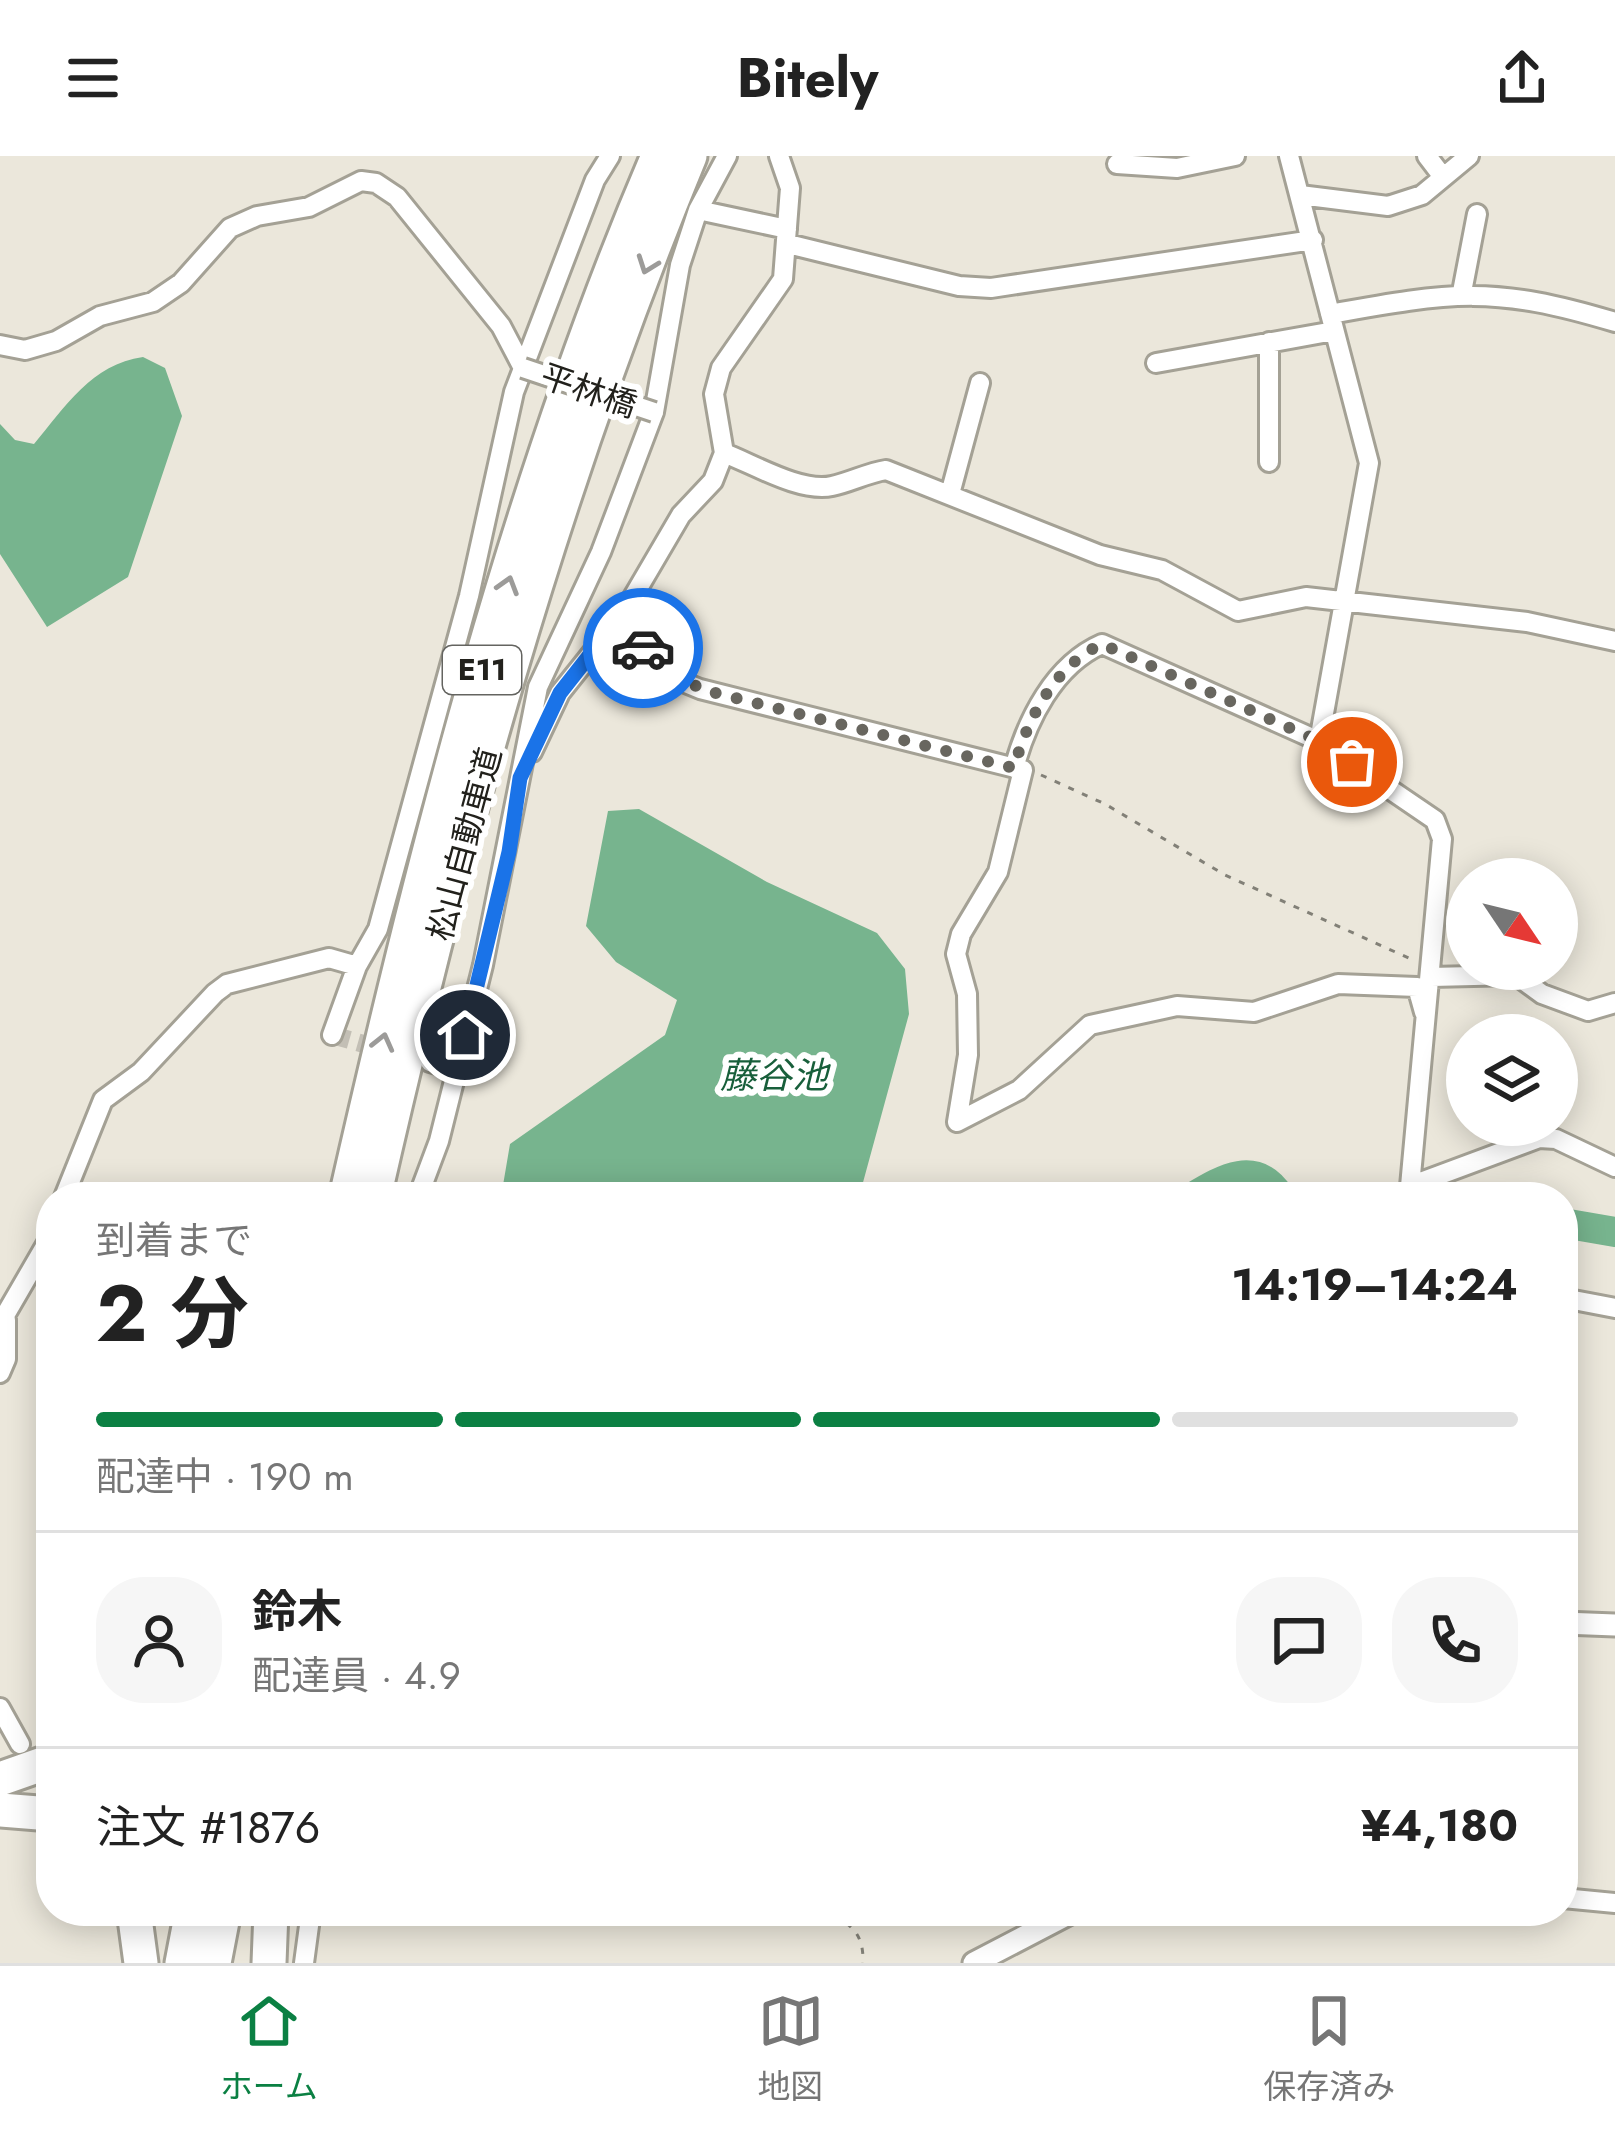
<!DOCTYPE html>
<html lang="ja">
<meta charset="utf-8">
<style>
body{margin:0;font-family:Jost,"Noto Sans JP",sans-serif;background:#f6f6f6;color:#222;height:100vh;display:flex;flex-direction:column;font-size:45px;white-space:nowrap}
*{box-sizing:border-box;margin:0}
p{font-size:39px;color:#767676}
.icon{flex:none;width:66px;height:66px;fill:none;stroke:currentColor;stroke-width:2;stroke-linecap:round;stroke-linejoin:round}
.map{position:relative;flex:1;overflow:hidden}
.sheet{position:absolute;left:36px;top:1026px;width:1542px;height:744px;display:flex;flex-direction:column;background:#fff;border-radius:48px;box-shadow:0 6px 30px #0003}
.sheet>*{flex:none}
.needle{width:78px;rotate:125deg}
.controls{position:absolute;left:1446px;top:702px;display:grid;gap:24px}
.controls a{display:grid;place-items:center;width:132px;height:132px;border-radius:50%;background:#fff;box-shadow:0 6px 30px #0003;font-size:60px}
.pin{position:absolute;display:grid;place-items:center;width:102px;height:102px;color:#fff;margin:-51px;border:6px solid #fff;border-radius:50%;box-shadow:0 3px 12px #0007}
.courier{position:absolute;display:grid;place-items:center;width:120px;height:120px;margin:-60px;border:9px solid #1a73e8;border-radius:50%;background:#fff;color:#222;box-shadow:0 3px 15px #0007}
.overview em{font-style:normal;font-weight:700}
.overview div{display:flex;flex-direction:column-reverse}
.overview{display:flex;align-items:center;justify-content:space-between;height:204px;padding:0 60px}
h1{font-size:78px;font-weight:700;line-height:90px}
.bar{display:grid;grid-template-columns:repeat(4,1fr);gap:18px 12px;align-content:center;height:144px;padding:0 60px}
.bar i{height:15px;border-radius:9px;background:#e0e0e0}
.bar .current{background:#0b8043}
.bar p{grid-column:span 4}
.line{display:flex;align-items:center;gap:30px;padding:0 60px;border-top:3px solid #e0e0e0}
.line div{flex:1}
.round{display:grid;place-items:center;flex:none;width:126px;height:126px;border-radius:48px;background:#f6f6f6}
header{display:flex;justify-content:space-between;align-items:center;height:156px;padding:0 60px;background:#fff;font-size:54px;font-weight:700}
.tab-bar{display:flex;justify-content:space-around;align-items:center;height:168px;border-top:3px solid #e0e0e0;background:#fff;font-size:33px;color:#767676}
.tab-bar a{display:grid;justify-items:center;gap:6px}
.tab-bar .current{color:#0b8043}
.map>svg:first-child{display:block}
</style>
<header><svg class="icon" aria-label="menu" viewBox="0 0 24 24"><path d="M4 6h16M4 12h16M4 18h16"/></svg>Bitely<svg class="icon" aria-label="share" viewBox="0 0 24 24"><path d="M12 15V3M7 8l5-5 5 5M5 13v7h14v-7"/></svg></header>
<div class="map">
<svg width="1615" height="1807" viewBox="0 0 1615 1807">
<rect width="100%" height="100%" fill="#ebe7db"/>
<path fill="#77b48e" d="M 143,201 L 165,212 L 182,260 L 128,421 L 47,471 L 0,398 L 0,268 L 15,284 L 34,288 C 65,251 92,208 143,201 Z
M 639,653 L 767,726 L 877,777 L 905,813 L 909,858 L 859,1041 L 501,1041 L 510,988 L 665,879 L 677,844 L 616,806 L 586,770 L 608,655 Z"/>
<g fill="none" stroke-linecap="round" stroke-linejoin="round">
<path stroke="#77b48e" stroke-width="30" d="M 1193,1041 C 1223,1023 1256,1003 1280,1041
M 1563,1067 L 1615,1076"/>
<path stroke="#c3bfb5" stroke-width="18" stroke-dasharray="18 9" stroke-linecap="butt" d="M 332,879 L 385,894"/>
<defs>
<path id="minor" d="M 1289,0 L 1369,307 L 1319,585
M 1427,0 L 1443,21
M 1117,8 L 1177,12 L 1235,0
M 1300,39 L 1388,50 L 1422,39 L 1469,0
M 698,54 L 787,73
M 788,88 L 959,130 L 991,132 L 1313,84
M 1462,136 L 1477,58
M 1330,158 C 1453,136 1492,129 1615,166
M 0,189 L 25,194 L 56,185 L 100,160 L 153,146 L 181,127 L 230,72 L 257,60 L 309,51 L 361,25 L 376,27 L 397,41 L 501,170 L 523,212
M 1156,207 L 1334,175
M 724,297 C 753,308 801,337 832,330 C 851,326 867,317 886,314 L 1100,399 L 1162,414 L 1238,455 L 1306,441 L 1527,466 L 1615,485
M 1269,306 L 1269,186
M 950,338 L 980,227
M 615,467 L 683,526 L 700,533 L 1023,614 L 998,716 L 961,778 L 956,798 L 967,838 L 968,899 L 957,966
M 532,596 L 560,537 L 623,458 L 681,359 L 713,325 L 724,297 L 714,238 L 721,212 L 783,123 L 790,32 L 779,0
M 1014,612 C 1027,564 1054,509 1102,488 L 1319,585 L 1435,664 L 1442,683 L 1409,1041
M 1431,821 L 1516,819 L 1542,838 L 1588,855 L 1615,847
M 332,879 L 357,810 L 378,773 L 469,440 L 514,236 L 595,24 L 610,0
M 430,906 L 457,914
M 957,966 L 1019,934 L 1090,869 L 1177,850 L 1254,856 L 1338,828 L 1417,831 L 1424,856
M 1410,1030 L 1539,982 L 1556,983 L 1615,1011
M 64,1041 L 103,944 L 141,916 L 215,837 L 227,828 L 329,802 L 357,810
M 418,1041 L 439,985 L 483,809 L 538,531 L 601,396 L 654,256 L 680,109 L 698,54 L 727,0
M 1563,1142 L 1615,1152
M 0,1168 L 51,1080
M 0,1217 L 6,1203 L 6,1164
M 0,1552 L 20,1588
M 1563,1742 L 1615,1747
M 304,1807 L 311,1755"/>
<path id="tertiary" d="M 1563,1467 L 1615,1469
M 974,1807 L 1074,1755"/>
<path id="motorway" d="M 346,1041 C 424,697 519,323 658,0
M 374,1041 C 454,688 552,334 690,0
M 0,1623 L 51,1605
M 0,1654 L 51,1658
M 134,1755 L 141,1807
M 182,1807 L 192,1755
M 214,1807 L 224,1755
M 269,1807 L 271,1755"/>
</defs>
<use href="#minor" stroke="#a4a195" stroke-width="24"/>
<use href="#tertiary" stroke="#a4a195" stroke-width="27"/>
<use href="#motorway" stroke="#a4a195" stroke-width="39"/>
<path stroke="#828077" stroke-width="3" stroke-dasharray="6 9" stroke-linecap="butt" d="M 1041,619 L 1105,648 L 1225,719 L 1413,804
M 819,1755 C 848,1765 864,1774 863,1807"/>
<use href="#minor" stroke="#fff" stroke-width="18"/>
<use href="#tertiary" stroke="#fff" stroke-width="21"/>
<use href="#motorway" stroke="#fff" stroke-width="33"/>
<defs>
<path id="minor-bridge" d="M 523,212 L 654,256"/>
</defs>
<use href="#minor-bridge" stroke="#a4a195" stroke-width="24" stroke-linecap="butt"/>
<use href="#minor-bridge" stroke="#fff" stroke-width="18"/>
</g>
<defs><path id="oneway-chevron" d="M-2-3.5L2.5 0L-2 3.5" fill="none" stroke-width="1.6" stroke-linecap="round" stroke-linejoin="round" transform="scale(3)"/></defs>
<g stroke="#9c9b99">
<use href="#oneway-chevron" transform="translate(647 109) rotate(110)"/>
<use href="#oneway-chevron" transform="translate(508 429) rotate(-73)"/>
<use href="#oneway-chevron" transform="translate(383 886) rotate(-76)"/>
</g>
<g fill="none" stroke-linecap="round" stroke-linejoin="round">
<path stroke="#68665f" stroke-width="12" stroke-dasharray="0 21.6" d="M 643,492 L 700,533 L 1014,612 C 1027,564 1054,510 1102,488 L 1319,585 L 1352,606"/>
<path stroke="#1a73e8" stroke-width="15" d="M 465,879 L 509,696 L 520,622 L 560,537 L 615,467 L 643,492"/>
</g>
<g text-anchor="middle" stroke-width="12" stroke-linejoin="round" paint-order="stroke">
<rect fill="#fff" stroke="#646460" stroke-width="3" x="443" y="490" width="78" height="48" rx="9"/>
<g font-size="30" font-weight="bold" fill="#22211c">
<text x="482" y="524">E11</text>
</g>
<g font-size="33" fill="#22211c" stroke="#fff">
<text transform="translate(589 234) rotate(19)" y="12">平林橋</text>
<text transform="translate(464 688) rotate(-75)" y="12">松山自動車道</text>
</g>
<g font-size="36" font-style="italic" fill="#185f3b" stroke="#fff">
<text x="774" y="932">藤谷池</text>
</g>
</g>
</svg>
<div class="controls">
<a><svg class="needle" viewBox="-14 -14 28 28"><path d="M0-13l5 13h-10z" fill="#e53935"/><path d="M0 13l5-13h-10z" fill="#767676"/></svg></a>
<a><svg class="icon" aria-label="layers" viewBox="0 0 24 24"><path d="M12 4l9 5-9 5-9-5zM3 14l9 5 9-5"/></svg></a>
</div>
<div class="pin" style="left:1352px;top:606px;background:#ea580c"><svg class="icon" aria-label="bag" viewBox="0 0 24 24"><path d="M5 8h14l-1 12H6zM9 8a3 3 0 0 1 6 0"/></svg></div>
<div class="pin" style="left:465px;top:879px;background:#1f2937"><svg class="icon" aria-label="home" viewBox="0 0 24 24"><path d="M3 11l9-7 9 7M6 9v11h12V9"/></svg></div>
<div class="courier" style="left:643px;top:492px"><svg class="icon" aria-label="car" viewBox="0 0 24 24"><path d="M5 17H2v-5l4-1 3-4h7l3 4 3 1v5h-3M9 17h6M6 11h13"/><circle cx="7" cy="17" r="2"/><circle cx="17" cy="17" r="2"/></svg></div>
<section class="sheet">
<div class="overview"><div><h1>2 分</h1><p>到着まで</p></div><em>14:19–14:24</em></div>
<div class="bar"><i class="current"></i><i class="current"></i><i class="current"></i><i></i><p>配達中 · 190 m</p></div>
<div class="line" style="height:216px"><a class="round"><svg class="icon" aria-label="person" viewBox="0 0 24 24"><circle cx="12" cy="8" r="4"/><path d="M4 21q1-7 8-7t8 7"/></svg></a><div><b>鈴木</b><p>配達員 · 4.9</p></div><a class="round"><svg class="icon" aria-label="chat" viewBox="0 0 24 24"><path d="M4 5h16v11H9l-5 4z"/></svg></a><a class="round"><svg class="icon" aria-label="phone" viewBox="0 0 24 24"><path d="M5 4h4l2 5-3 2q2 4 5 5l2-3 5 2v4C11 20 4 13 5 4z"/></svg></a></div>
<div class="line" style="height:156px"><div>注文 #1876</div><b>¥4,180</b></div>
</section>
</div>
<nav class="tab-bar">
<a class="current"><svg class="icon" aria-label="home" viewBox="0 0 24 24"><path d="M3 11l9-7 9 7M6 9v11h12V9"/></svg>ホーム</a>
<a><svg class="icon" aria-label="map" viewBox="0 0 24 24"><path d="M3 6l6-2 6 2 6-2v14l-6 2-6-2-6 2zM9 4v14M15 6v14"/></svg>地図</a>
<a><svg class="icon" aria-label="saved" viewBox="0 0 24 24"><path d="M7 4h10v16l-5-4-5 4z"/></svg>保存済み</a>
</nav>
